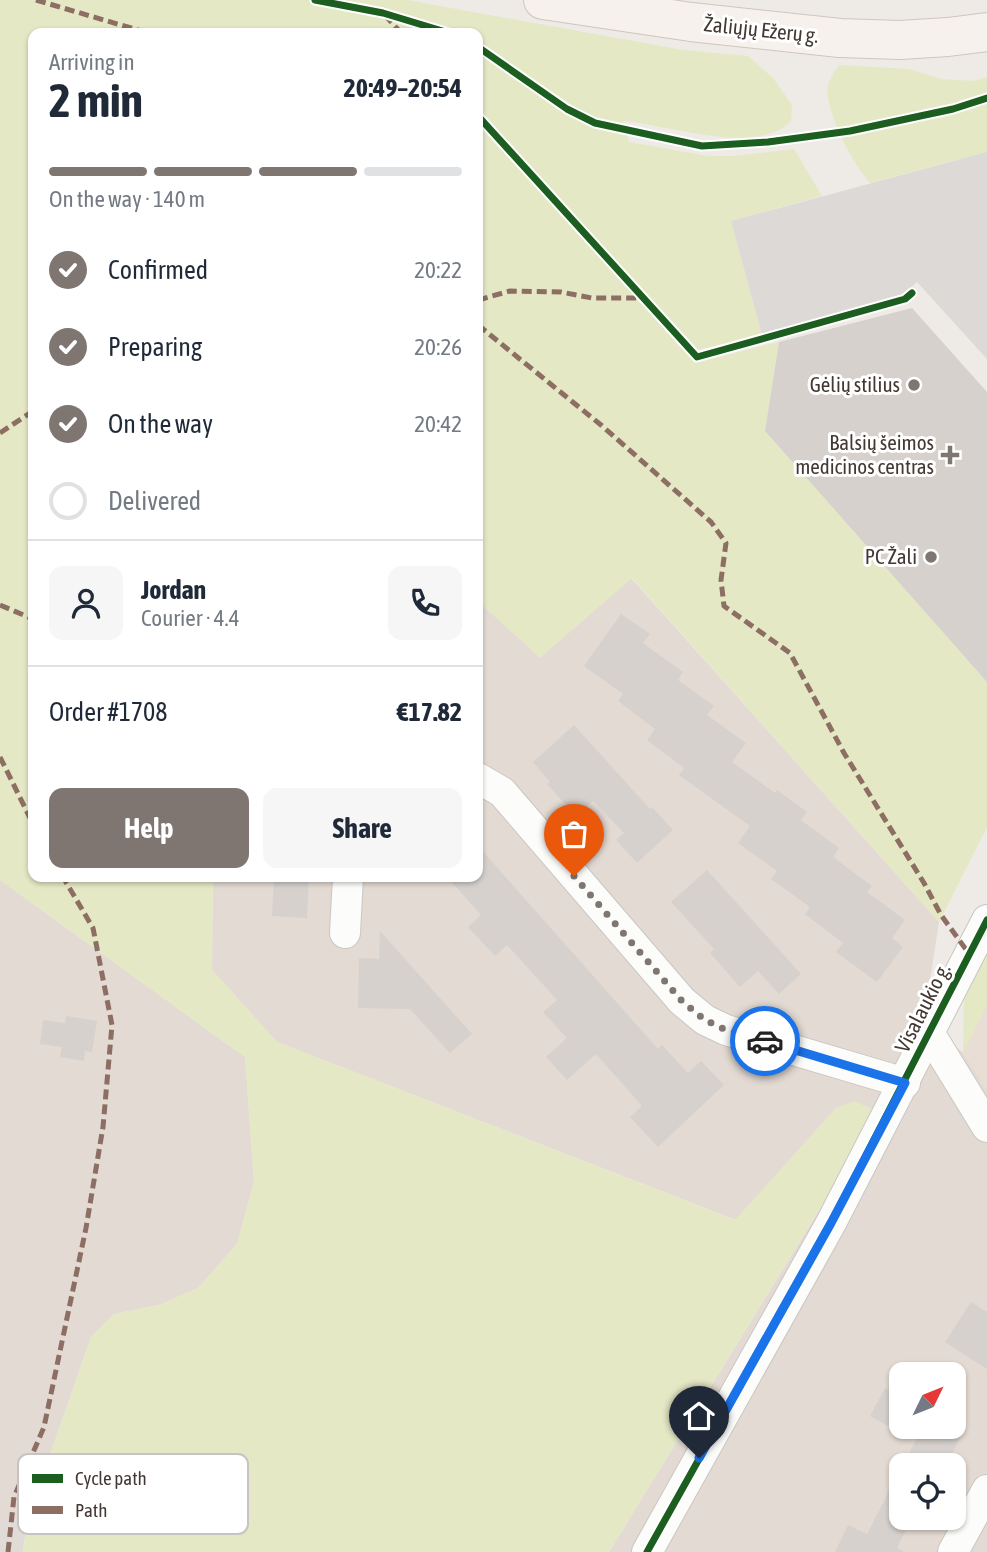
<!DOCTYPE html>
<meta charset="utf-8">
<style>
body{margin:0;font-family:"Asap Condensed",sans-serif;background:#f6f6f7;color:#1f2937;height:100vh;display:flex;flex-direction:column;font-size:26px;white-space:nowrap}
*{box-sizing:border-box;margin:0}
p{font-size:23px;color:#747a83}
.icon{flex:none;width:38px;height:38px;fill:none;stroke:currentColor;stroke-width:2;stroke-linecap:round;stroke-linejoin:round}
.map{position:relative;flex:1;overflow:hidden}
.sheet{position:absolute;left:28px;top:28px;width:455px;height:854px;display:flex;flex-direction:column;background:#fff;border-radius:14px;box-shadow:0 2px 5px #0004}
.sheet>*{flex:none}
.needle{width:46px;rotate:47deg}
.controls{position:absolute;left:889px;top:1362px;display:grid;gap:14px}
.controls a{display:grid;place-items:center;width:77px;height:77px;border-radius:14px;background:#fff;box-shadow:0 2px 5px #0004;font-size:35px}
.pin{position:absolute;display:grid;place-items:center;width:60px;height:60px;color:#fff;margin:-72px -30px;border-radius:50% 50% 50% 0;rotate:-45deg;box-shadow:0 0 7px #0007}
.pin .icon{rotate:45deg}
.courier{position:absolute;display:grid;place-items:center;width:70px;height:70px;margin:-35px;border:5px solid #1a73e8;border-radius:50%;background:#fff;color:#222;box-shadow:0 2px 9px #0007}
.head em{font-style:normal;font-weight:700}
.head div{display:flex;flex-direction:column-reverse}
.head{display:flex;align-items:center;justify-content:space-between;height:119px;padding:0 21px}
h1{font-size:46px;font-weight:700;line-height:52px}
.bar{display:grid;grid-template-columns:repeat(4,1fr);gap:10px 7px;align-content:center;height:84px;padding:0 21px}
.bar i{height:9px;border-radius:5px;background:#e0e1e3}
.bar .active{background:#7f7672}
.bar p{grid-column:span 4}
.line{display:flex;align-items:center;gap:18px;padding:0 21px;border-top:2px solid #e0e1e3}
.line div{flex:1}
.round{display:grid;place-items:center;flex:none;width:74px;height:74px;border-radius:14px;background:#f6f6f7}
ol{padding:0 21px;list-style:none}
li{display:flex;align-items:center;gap:21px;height:77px}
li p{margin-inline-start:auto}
li .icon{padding:7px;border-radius:50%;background:#7f7672;color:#fff;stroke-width:4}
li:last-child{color:#747a83}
li i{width:38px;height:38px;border:4px solid #e0e1e3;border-radius:50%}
.cta{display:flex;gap:14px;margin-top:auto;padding:14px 21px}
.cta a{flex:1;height:80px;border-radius:14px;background:#7f7672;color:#fff;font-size:28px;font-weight:700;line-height:80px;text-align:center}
.cta a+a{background:#f6f6f7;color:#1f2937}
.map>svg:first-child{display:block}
</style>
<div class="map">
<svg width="987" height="1552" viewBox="0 0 987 1552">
<rect width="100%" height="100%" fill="#eeeae6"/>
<path fill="#e3dad3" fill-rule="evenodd" d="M 631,578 L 939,922 L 923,1026 L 963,1052 L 987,1005 L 987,1552 L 609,1552 L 879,1113 L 836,1108 L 736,1220 L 277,1042 L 212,970 L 213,877 L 478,877 L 478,601 L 540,657 ZM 901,1374 L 954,1374 L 954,1426 L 901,1426 ZM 901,1465 L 954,1465 L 954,1517 L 901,1517 Z
M 0,880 L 245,1057 L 254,1182 L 237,1244 L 198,1288 L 159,1305 L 114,1314 L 91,1337 L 27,1521 L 0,1520 Z"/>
<path fill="#e1dbd7" d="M 0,1520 L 27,1521 L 23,1552 L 0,1552 Z"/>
<path fill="#e9ded5" d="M 987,1005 L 987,1091 L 963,1053 Z"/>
<path fill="#e5e8c5" d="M 0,0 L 407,0 L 683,50 L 748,56 L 773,78 L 792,105 L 791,121 C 758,157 665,124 623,121 L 629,142 L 708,156 L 734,156 L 794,149 L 822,196 L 731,221 L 762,335 L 697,350 L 698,362 L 779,342 L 765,431 L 987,682 L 987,827 L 939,922 L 632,578 L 540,658 L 478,601 L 478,33 L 33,33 L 33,877 L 213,877 L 212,970 L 277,1042 L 735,1220 L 836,1108 L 854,1101 L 879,1112 L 609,1552 L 23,1552 L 27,1521 L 91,1337 L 114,1314 L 159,1305 L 198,1288 L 237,1244 L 254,1182 L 245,1057 L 0,880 Z
M 839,65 L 909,69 L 941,79 L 973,81 L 987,77 L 987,152 L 870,183 C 853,164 824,111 828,85 C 830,78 835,71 839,65 Z
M 987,950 L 987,1005 L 963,1053 L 964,998 Z"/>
<path fill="#ddd9d6" d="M 987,152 L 987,359 L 917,282 L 902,295 L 762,335 L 731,221 Z"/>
<path fill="#d6d1cd" d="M 912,308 L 987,392 L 987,682 L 765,431 L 779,342 Z
M 621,614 L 650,634 L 643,643 L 683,672 L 678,680 L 714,706 L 707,715 L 746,743 L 732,762 L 775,793 L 777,790 L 807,812 L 801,820 L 839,848 L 833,857 L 872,886 L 867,892 L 905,920 L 892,938 L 903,947 L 877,982 L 836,952 L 843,943 L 805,914 L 810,907 L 771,879 L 777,871 L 738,843 L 750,826 L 679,775 L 684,768 L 647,740 L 655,729 L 618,701 L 623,694 L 584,666 Z
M 574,725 L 650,809 L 652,807 L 673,830 L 637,863 L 616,840 L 624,833 L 593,801 L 576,816 L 547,784 L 550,782 L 533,762 Z
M 478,846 L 658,1049 L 662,1045 L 688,1073 L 701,1061 L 724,1085 L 658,1147 L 630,1117 L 642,1106 L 596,1054 L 567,1080 L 546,1057 L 567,1038 L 543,1012 L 557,1000 L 507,945 L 495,956 L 468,927 L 481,915 L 447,877 L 478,877 Z
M 707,870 L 801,974 L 779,994 L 758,971 L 740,987 L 710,953 L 714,949 L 671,902 Z
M 274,877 L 309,877 L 307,918 L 272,916 Z
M 380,931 L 472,1034 L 450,1053 L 410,1009 L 358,1008 L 359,958 L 379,959 Z
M 66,1016 L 97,1021 L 92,1052 L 85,1051 L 84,1061 L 60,1057 L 62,1047 L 40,1044 L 43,1020 L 65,1023 Z
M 971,1302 L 987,1312 L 987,1369 L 945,1342 Z
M 885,1388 L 901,1397 L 901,1433 L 870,1416 Z
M 923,1426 L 942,1426 L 961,1436 L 946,1465 L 903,1465 Z
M 901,1468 L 901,1517 L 912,1517 L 897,1548 L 905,1552 L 835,1552 L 848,1525 L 867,1534 Z"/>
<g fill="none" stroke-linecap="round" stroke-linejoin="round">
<defs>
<path id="street" d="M 478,778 L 502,792 L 682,1001 L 705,1020 L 726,1030 L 905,1083
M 345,933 L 348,877
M 930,1034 L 987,1127
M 647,1552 L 831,1223 L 987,920
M 953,1552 L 987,1490"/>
<path id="secondary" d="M 543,0 L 691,22 L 840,38 L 900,40 L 948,37 L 987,32"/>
</defs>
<use href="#street" stroke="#cac6c2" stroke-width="32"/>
<use href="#secondary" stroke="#cfc6be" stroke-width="40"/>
<use href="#street" stroke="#fcfcfb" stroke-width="30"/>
<use href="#secondary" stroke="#f6f1ec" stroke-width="38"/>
<path stroke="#8d6e63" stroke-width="5" stroke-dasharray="10 5" stroke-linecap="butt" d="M 36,0 L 148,33
M 385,15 L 401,33
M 478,300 L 510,291 L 561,292 L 592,298 L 643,298
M 478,325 L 601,425 L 711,522 L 726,543 L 721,580 L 724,606 L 790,653 L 844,753 L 924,883 L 941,915 L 970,955
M 0,433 L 33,411
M 0,605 L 33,619
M 0,757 L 33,824
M 8,1552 L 14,1497 L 44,1427 L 86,1228 L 103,1127 L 112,1025 L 93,928 L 63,877"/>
<defs>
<path id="cycleway" d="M 315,0 L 383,13 L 449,33
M 478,47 L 567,109 L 595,123 L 702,146 L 768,142 L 850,131 L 953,109 L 987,98
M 478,116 L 697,357 L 905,299 L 912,293
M 647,1552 L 831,1223 L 987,920"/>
</defs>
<use href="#cycleway" stroke="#fff" stroke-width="11"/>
<use href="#cycleway" stroke="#1b5e20" stroke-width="7"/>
</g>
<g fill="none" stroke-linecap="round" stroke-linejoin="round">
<path stroke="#7f7672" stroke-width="7" stroke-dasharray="0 12.6" d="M 574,876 L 682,1001 L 705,1020 L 726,1030 L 765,1041"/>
<path stroke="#1a73e8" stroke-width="9" d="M 699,1458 L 831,1223 L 905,1083 L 765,1041"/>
</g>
<g fill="#7f7672" stroke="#fff" stroke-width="2.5">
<circle cx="914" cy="385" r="7"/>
<path d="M946.5 444.5h7v7h7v7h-7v7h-7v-7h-7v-7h7z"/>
<circle cx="931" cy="557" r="7"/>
</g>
<g text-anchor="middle" stroke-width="6" stroke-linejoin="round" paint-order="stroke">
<g font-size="21" fill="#433833" stroke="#fff">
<text transform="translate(761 30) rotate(6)" y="7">Žaliųjų Ežerų g.</text>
<text transform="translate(923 1008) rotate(-63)" y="7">Visalaukio g.</text>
</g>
<g font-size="21" fill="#433833" stroke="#fff" text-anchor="end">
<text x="900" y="392">Gėlių stilius</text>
<text x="934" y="450">Balsių šeimos<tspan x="934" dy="24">medicinos centras</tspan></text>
<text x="917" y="564">PC Žali</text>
</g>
</g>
<rect x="18" y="1454" width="230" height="80" rx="10" fill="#fff" stroke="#c7c3c2" stroke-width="2"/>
<rect x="32" y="1474" width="31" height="9" fill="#1b5e20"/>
<rect x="32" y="1506" width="31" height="8" fill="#8d6e63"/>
<g font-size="19" fill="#433833">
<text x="75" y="1485">Cycle path</text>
<text x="75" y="1517">Path</text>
</g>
</svg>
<div class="controls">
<a><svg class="needle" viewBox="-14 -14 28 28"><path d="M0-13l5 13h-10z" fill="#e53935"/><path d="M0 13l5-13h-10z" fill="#747a83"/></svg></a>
<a><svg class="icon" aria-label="locate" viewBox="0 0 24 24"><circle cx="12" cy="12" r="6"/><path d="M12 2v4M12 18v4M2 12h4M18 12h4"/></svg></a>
</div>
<div class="pin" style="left:574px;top:876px;background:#ea580c"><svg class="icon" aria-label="bag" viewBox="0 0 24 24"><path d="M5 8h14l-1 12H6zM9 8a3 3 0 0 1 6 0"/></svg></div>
<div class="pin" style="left:699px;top:1458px;background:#1f2937"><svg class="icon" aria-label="home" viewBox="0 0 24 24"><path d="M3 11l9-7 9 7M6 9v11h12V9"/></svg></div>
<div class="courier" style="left:765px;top:1041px"><svg class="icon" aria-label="car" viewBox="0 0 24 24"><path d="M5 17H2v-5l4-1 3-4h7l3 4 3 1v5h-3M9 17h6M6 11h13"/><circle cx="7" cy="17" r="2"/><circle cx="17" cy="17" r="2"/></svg></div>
<section class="sheet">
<div class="head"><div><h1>2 min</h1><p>Arriving in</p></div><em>20:49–20:54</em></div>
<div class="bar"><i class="active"></i><i class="active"></i><i class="active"></i><i></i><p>On the way · 140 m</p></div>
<ol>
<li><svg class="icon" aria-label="check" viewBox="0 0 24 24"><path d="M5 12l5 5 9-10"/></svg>Confirmed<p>20:22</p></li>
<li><svg class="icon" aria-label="check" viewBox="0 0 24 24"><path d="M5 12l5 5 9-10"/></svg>Preparing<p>20:26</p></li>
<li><svg class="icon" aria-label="check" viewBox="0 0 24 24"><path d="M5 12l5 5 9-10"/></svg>On the way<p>20:42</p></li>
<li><i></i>Delivered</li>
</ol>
<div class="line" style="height:126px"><a class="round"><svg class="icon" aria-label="person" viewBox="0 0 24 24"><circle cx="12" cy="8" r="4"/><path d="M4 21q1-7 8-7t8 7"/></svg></a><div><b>Jordan</b><p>Courier · 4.4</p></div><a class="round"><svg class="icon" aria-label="phone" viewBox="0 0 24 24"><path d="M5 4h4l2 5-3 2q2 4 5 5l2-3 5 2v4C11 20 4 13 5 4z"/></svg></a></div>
<div class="line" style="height:91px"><div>Order #1708</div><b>€17.82</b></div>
<div class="cta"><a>Help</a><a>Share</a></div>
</section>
</div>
